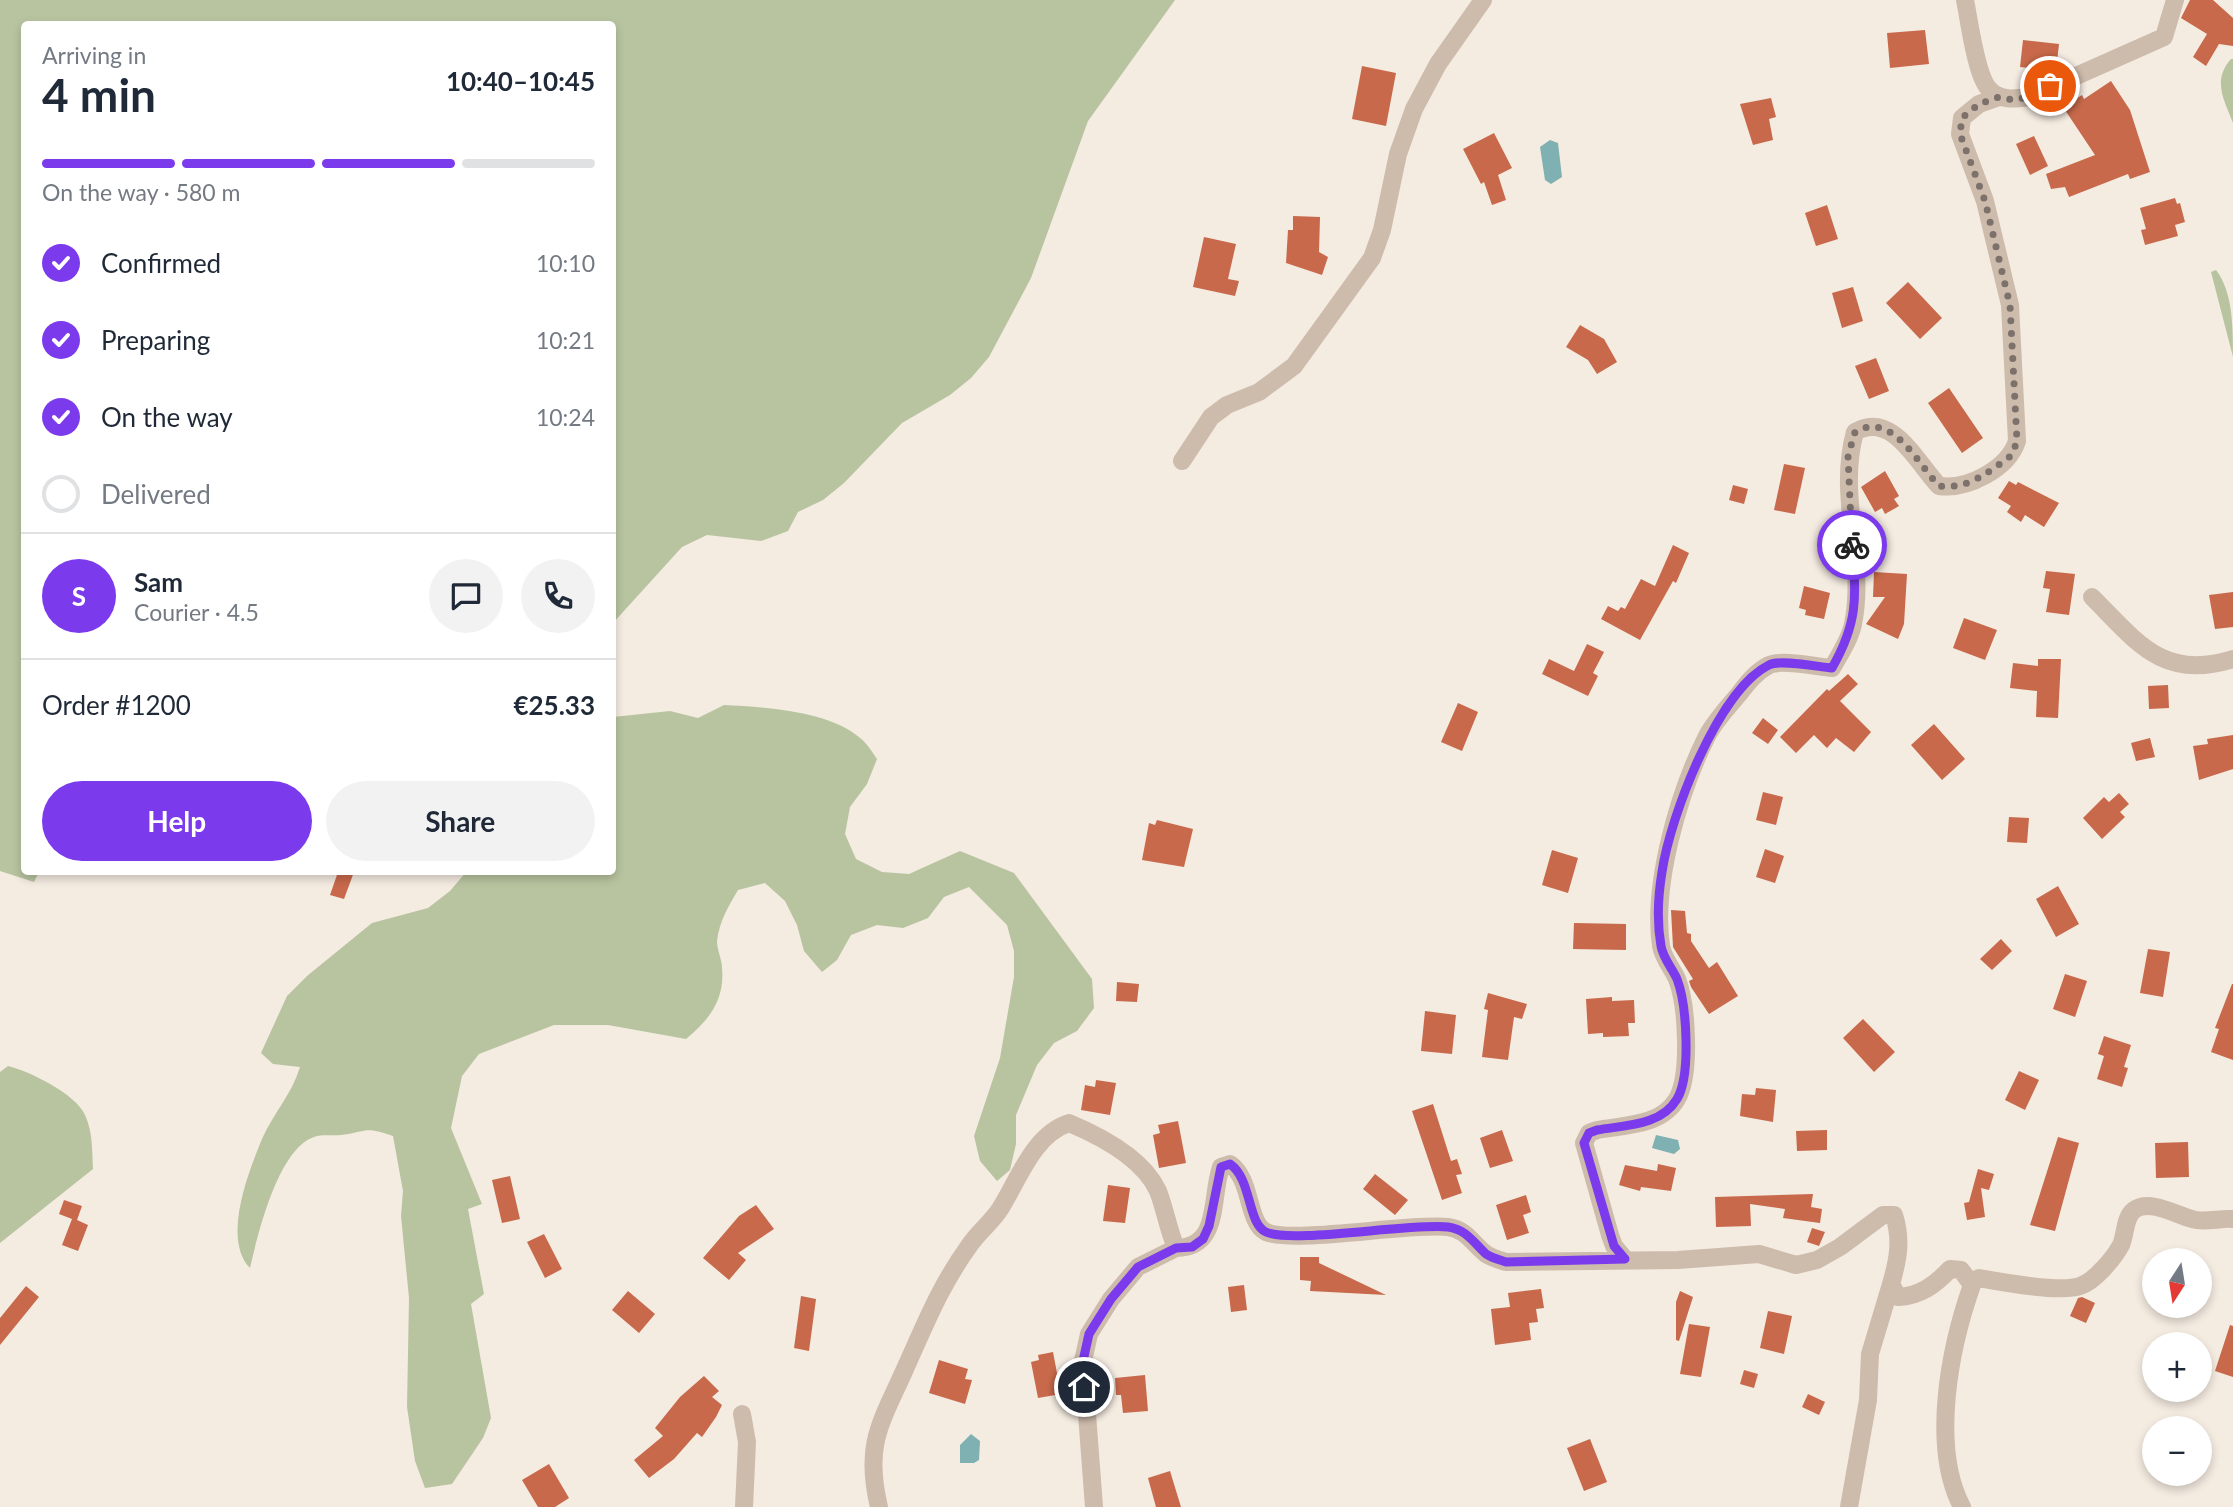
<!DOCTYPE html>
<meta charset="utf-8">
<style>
body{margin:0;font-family:Lato,sans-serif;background:#f2f2f3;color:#1f2937;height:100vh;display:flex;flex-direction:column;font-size:26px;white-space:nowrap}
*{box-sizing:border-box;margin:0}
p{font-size:23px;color:#747a83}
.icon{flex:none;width:38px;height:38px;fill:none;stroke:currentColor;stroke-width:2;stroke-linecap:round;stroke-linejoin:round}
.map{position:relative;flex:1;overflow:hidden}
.details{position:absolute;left:21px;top:21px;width:595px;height:854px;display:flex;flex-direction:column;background:#fff;border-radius:7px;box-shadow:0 4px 10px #0003}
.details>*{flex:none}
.needle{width:46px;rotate:192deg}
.tools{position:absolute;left:2142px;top:1248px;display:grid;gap:14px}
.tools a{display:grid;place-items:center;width:70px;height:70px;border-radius:50%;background:#fff;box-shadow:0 4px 10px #0003;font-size:35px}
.pin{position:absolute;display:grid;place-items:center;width:60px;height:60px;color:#fff;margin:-30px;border:4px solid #fff;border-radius:50%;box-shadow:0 2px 7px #0007}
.courier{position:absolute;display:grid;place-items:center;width:70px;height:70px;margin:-35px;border:5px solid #7c3aed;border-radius:50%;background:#fff;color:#222;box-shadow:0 2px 9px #0007}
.overview em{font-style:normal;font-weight:700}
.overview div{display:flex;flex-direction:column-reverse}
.overview{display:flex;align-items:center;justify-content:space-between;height:119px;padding:0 21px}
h1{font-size:46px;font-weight:700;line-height:52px}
.bar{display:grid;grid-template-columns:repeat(4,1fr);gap:10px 7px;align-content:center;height:84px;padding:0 21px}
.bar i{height:9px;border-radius:5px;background:#e0e1e3}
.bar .current{background:#7c3aed}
.bar p{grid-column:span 4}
.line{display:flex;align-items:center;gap:18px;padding:0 21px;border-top:2px solid #e0e1e3}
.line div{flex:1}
.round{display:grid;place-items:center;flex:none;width:74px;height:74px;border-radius:37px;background:#f2f2f3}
ol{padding:0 21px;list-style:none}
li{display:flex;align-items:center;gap:21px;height:77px}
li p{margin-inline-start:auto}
li .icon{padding:7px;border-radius:50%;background:#7c3aed;color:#fff;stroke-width:4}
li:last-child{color:#747a83}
li i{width:38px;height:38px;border:4px solid #e0e1e3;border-radius:50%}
.button{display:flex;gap:14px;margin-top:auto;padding:14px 21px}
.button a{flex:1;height:80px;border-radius:42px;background:#7c3aed;color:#fff;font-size:28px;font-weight:700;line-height:80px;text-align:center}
.button a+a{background:#f2f2f3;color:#1f2937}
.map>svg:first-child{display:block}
</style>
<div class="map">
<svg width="2233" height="1507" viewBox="0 0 2233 1507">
<rect width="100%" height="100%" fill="#f4ebe1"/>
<path fill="#b8c4a0" d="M 0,0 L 1175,0 L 1088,121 L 1031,278 L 989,357 L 971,378 L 950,395 L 902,423 L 844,483 L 823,500 L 798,512 L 788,531 L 761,541 L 707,535 L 682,547 L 613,623 L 612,24 L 24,24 L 24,872 L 39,872 L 34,882 L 0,871 Z
M 2231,59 L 2233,59 L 2233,123 C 2224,100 2212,80 2231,59 Z
M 2216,270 C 2233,292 2233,327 2233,357 L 2211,272 Z
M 724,705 C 763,707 830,711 860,738 C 867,743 872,752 877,759 L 867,784 L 850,807 L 845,834 L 856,859 L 882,872 L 909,874 L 960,851 L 1014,873 L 1092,979 L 1094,1008 L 1077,1031 L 1054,1043 L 1037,1065 L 1016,1115 L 1016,1144 L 1010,1170 L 997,1181 L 980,1161 L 974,1136 L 1000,1058 L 1014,977 L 1014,951 L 1007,925 L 969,887 L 944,897 L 928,918 L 903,928 L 877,925 L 851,935 L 837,960 L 822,972 L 804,951 L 797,925 L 785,901 L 765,883 L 738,890 C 729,905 719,922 717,941 C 717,950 722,959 722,968 C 725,1000 709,1020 686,1039 L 608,1025 L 554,1025 L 479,1054 L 462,1076 L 451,1128 L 482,1204 L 468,1209 L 484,1294 L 471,1304 L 491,1418 L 483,1438 L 452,1484 L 425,1488 L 415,1461 L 407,1407 L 409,1298 L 401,1216 L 403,1191 L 393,1136 C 364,1126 369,1131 341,1135 C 333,1136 322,1134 314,1137 C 278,1149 258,1234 250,1268 C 222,1239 248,1173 262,1139 C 273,1114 292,1094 300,1067 L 273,1064 L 261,1053 L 287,996 L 307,976 L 372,923 L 428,908 L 450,891 L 466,872 L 612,872 L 613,717 L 670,711 L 698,718 Z
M 8,1066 C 29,1071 76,1094 85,1115 C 93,1132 92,1152 93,1169 L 0,1243 L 0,1072 Z"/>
<path fill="#7fb0b2" d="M 1550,140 L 1558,143 L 1562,177 L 1551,184 L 1545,180 L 1540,147 Z
M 1656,1135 L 1678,1140 L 1680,1149 L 1674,1154 L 1652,1148 Z
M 971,1434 L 980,1441 L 979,1460 L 974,1463 L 960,1463 L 960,1445 Z"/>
<path fill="#c8694b" d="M 2190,0 L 2213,0 L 2233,18 L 2233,46 L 2219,44 L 2206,66 L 2193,57 L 2207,34 L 2181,18 Z
M 1925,30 L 1929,64 L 1890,68 L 1887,33 Z
M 2023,40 L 2059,44 L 2056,71 L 2020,67 Z
M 1362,66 L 1396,73 L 1386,126 L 1352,119 Z
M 2111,81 L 2130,110 L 2150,172 L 2130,179 L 2128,174 L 2069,197 L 2065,187 L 2051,189 L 2046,174 L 2095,155 L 2063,107 L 2082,95 L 2084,99 Z
M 1771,98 L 1776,117 L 1769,119 L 1773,140 L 1753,145 L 1740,104 Z
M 1494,133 L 1512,168 L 1498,175 L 1506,200 L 1492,205 L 1484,182 L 1481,184 L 1463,149 Z
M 2034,136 L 2048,166 L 2030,175 L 2016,144 Z
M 2175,198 L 2177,204 L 2180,203 L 2185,222 L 2175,225 L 2178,236 L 2145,245 L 2141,230 L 2146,229 L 2140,208 Z
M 1827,205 L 1838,239 L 1816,246 L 1805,213 Z
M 1293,216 L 1320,217 L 1319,252 L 1328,257 L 1322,275 L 1286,263 L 1288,230 L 1293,230 Z
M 1204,237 L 1236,244 L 1228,279 L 1239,281 L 1235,296 L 1193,287 Z
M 1908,282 L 1942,318 L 1920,339 L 1886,303 Z
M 1853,287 L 1863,321 L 1842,328 L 1832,293 Z
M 1580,325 L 1604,339 L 1617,362 L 1597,374 L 1588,360 L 1566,347 Z
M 1876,358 L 1889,391 L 1869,399 L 1855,366 Z
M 1949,388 L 1983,438 L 1962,453 L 1928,403 Z
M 1784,464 L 1805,468 L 1795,514 L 1774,510 Z
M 1885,471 L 1899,496 L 1894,499 L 1899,506 L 1885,514 L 1882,508 L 1875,512 L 1861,487 Z
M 2009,481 L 2016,485 L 2018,482 L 2059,503 L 2044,527 L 2025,515 L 2021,522 L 2007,512 L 2011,506 L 1998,498 Z
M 1733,485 L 1748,489 L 1744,504 L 1729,500 Z
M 1673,545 L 1689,553 L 1676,583 L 1673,581 L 1640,640 L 1601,619 L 1608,606 L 1618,611 L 1621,607 L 1625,609 L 1641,579 L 1655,586 Z
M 2046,571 L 2075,574 L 2069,615 L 2046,612 L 2050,589 L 2043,588 Z
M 1874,572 L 1907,574 L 1904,624 L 1898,639 L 1866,624 L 1885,597 L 1873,597 Z
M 1804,586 L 1830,593 L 1824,619 L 1805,615 L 1806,610 L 1799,608 Z
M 2233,592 L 2233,627 L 2215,629 L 2209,595 Z
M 1964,618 L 1997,630 L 1985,660 L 1953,648 Z
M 1587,644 L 1604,652 L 1593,673 L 1598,676 L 1588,696 L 1542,674 L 1549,659 L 1574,671 Z
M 2038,659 L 2061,659 L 2058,718 L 2036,717 L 2037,691 L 2010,688 L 2013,663 L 2038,666 Z
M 1848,674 L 1858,684 L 1840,701 L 1871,732 L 1854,752 L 1836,738 L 1827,748 L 1814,735 L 1796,753 L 1780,737 L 1827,689 L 1829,691 Z
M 2168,685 L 2169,708 L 2149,709 L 2148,686 Z
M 1458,703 L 1478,712 L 1462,751 L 1441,742 Z
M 1763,718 L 1778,730 L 1768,744 L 1752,733 Z
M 1934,724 L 1965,759 L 1942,780 L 1911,745 Z
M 2233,735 L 2233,769 L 2199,780 L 2193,746 L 2208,744 L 2207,739 Z
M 2150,738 L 2155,757 L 2136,761 L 2131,743 Z
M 1763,792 L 1783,797 L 1776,825 L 1756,820 Z
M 2119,793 L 2129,804 L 2120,812 L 2125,817 L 2102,839 L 2083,818 L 2104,797 L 2109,802 Z
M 2009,817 L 2029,818 L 2027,843 L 2007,842 Z
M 1157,820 L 1193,829 L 1184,867 L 1142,860 L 1149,823 L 1155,825 Z
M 1765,849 L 1784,856 L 1775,883 L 1756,877 Z
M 1552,850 L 1578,858 L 1568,893 L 1542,885 Z
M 338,872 L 354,872 L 344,899 L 330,895 Z
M 2058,886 L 2079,924 L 2056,937 L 2036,899 Z
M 1671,910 L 1685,911 L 1687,933 L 1691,934 L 1691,941 L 1709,968 L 1717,962 L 1738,996 L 1709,1014 L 1691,987 L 1689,981 L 1693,979 L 1673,947 Z
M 1574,923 L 1626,924 L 1626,950 L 1573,949 Z
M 2001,939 L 2012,951 L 1992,970 L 1980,959 Z
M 2148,949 L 2170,952 L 2163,997 L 2140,993 Z
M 2065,974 L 2087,981 L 2075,1017 L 2053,1009 Z
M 1117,982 L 1139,984 L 1137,1002 L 1116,1001 Z
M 2232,984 L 2233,984 L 2233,1060 L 2211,1052 L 2219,1029 L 2215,1028 Z
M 1488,993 L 1527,1004 L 1522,1019 L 1514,1017 L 1508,1060 L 1482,1057 L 1488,1010 L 1484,1009 Z
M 1612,997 L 1612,1001 L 1634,1000 L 1635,1023 L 1628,1023 L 1629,1036 L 1603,1037 L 1603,1033 L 1588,1034 L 1586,999 Z
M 1425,1011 L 1456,1015 L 1452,1054 L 1421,1051 Z
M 1863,1019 L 1895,1052 L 1874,1072 L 1843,1038 Z
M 2104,1036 L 2131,1045 L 2124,1067 L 2128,1068 L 2122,1087 L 2097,1079 L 2104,1056 L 2098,1054 Z
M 2019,1071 L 2039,1080 L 2025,1110 L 2005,1100 Z
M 1096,1080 L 1116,1083 L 1110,1115 L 1081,1110 L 1085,1085 L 1095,1087 Z
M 1756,1088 L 1776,1090 L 1773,1122 L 1740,1116 L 1742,1094 L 1755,1095 Z
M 1433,1104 L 1451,1161 L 1457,1159 L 1462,1174 L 1456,1175 L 1462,1193 L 1442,1200 L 1412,1111 Z
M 1178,1121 L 1186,1163 L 1159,1168 L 1153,1135 L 1160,1133 L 1158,1125 Z
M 1502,1130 L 1513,1161 L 1490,1168 L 1480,1138 Z
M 1827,1130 L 1827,1150 L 1797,1151 L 1796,1131 Z
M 2058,1137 L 2079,1143 L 2055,1231 L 2030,1225 Z
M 2188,1142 L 2189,1177 L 2156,1178 L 2155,1143 Z
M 1658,1164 L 1676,1168 L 1671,1191 L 1641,1187 L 1640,1191 L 1619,1185 L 1625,1165 L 1657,1171 Z
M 1978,1169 L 1994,1174 L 1989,1190 L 1981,1188 L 1985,1217 L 1967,1220 L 1964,1203 L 1969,1202 Z
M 1375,1174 L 1408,1200 L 1395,1215 L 1363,1189 Z
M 510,1176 L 520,1219 L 502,1223 L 492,1180 Z
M 1108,1185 L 1130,1188 L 1125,1223 L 1103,1221 Z
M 1813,1194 L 1811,1207 L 1822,1209 L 1820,1223 L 1783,1218 L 1785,1209 L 1750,1204 L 1751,1226 L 1716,1227 L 1715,1197 Z
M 1526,1195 L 1531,1212 L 1523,1215 L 1529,1233 L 1507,1240 L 1496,1205 Z
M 64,1200 L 82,1206 L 77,1220 L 88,1225 L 78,1251 L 62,1245 L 72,1219 L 59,1214 Z
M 756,1205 L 774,1229 L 738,1253 L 746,1260 L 729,1280 L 703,1258 L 739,1216 Z
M 1812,1228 L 1825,1232 L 1819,1246 L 1807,1242 Z
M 544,1234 L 562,1269 L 545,1278 L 527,1242 Z
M 1300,1257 L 1319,1257 L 1319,1263 L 1386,1295 L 1310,1291 L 1311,1281 L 1300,1280 Z
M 1244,1285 L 1247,1310 L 1231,1312 L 1228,1287 Z
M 26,1286 L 39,1297 L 0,1345 L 0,1318 Z
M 1541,1289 L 1544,1308 L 1536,1309 L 1538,1322 L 1529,1323 L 1531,1340 L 1495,1345 L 1491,1309 L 1510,1307 L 1508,1293 Z
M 628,1291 L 655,1314 L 639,1333 L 612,1310 Z
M 1680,1291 L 1693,1297 L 1679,1341 L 1676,1340 L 1676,1302 Z
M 801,1296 L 816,1299 L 809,1351 L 794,1348 Z
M 2082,1297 L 2095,1303 L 2086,1323 L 2070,1316 L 2078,1298 Z
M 1768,1311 L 1792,1316 L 1784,1354 L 1760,1348 Z
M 1689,1324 L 1710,1327 L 1701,1377 L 1680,1374 Z
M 2230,1325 L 2233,1326 L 2233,1377 L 2215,1371 Z
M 1053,1352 L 1061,1394 L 1038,1398 L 1031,1362 L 1039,1360 L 1038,1355 Z
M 939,1360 L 968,1369 L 965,1379 L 972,1380 L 965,1404 L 929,1393 Z
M 1744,1370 L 1758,1374 L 1754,1388 L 1740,1384 Z
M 1145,1375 L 1148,1411 L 1123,1413 L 1121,1395 L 1116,1395 L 1115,1378 Z
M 704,1376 L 719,1391 L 712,1397 L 722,1405 L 716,1417 L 702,1437 L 697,1433 L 674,1459 L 649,1478 L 634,1460 L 663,1436 L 655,1428 L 680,1397 Z
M 1808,1394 L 1825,1402 L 1819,1415 L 1802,1407 Z
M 1590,1439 L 1607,1482 L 1584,1491 L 1567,1448 Z
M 549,1464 L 569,1498 L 555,1507 L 538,1507 L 522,1480 Z
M 1170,1471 L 1181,1507 L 1156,1507 L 1148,1478 Z"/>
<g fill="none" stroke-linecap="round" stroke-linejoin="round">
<path stroke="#cdbbac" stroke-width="18" d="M 1965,0 C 1969,19 1976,76 1989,89 C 1999,101 2015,99 2029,97 L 2164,37 L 2175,0
M 1182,461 L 1211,417 L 1227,405 L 1259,392 L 1294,366 L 1372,258 L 1382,230 L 1398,154 L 1414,109 L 1438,64 L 1483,0
M 2092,597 C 2137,642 2163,681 2233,659
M 1625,1259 L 1614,1246 L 1610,1235 L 1584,1143 L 1589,1133 L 1597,1130 C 1625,1125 1661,1126 1677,1099 C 1691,1075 1687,1005 1677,979 C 1672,968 1663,958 1661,946 C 1652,884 1679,792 1707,736 C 1715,721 1728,707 1739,694 C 1748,682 1756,672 1769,665 C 1781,659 1818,667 1832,668 C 1840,654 1850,639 1853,624 C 1866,561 1837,495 1855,432 C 1892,410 1917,463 1939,486 C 1967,490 2008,469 2017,441 L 2010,305 L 1985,201 L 1960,134 L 1962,118 L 1979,104 L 1999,97
M 1979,1278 C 2001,1282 2060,1293 2080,1286 C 2095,1281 2114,1258 2121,1245 C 2126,1234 2124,1218 2134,1210 C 2151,1198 2179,1217 2196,1220 C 2208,1222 2221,1218 2233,1219
M 742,1414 L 747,1442 L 744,1507
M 879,1507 C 864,1444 881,1423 905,1369 C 925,1325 940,1286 969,1246 C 978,1232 992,1222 1000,1209 C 1019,1179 1033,1135 1069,1123 C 1100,1136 1143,1158 1158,1191 C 1165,1209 1168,1229 1176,1248 C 1221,1247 1210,1199 1221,1167 L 1230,1164 C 1252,1179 1247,1223 1266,1232 C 1292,1244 1408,1223 1448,1227 C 1466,1229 1473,1244 1486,1254 C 1492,1258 1500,1260 1506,1262 L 1678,1260 L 1759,1254 L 1796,1265 L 1817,1260 L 1840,1247 L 1883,1215 L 1894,1215 C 1902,1240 1898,1260 1891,1284 L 1898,1297 C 1920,1296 1935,1285 1950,1269 L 1961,1270 L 1972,1285 C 1950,1347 1930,1446 1962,1507
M 1094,1507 L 1083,1361 L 1089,1334 L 1111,1299 L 1138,1267 L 1176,1248
M 1849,1507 L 1868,1400 L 1870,1354 L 1891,1284"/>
</g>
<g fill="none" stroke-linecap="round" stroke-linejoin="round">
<path stroke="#7c716b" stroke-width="7" stroke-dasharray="0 12.6" d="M 1852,545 L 1848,456 L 1855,432 C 1892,410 1917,463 1939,486 C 1968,490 1990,471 2012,455 L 2017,441 L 2010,305 L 1985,201 L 1960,134 L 1962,118 L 1979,104 L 1999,97 L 2013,100 L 2029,97 L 2050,86"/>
<path stroke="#7c3aed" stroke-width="9" d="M 1084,1387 L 1083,1361 L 1089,1334 L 1111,1299 L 1138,1267 L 1176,1248 L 1192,1247 L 1203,1239 L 1209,1226 L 1221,1167 L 1230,1164 C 1252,1179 1247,1223 1266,1232 C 1291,1244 1409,1223 1448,1227 C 1466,1229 1474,1243 1486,1254 C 1492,1258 1500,1260 1506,1262 L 1625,1259 L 1614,1246 L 1584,1143 L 1589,1133 L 1597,1130 C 1625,1125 1661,1126 1677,1099 C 1691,1076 1687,1005 1677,979 C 1672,968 1663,958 1661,946 C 1657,923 1658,896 1662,872 C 1670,817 1718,690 1769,665 C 1781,659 1818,667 1832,668 C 1859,621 1856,596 1852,545"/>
</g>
</svg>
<div class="tools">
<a><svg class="needle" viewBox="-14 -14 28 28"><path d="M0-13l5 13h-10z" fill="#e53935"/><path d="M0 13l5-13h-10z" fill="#747a83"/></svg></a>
<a>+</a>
<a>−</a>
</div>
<div class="pin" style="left:2050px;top:86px;background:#ea580c"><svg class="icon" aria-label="bag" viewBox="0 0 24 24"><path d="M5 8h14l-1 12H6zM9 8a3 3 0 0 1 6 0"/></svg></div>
<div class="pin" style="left:1084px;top:1387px;background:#1f2937"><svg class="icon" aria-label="home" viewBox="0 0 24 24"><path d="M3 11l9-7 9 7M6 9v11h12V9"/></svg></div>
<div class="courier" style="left:1852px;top:545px"><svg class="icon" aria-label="bike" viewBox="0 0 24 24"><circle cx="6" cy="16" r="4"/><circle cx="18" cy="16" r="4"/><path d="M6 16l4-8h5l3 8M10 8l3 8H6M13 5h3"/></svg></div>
<section class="details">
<div class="overview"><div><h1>4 min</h1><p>Arriving in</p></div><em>10:40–10:45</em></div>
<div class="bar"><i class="current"></i><i class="current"></i><i class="current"></i><i></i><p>On the way · 580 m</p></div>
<ol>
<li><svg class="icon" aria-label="check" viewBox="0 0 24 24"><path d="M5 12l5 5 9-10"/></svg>Confirmed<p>10:10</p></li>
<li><svg class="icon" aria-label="check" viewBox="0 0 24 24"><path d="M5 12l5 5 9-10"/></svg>Preparing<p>10:21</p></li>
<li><svg class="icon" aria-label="check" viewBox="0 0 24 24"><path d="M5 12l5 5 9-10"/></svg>On the way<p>10:24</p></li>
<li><i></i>Delivered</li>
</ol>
<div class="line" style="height:126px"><b class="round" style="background:#7c3aed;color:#fff">S</b><div><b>Sam</b><p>Courier · 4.5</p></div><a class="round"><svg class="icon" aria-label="chat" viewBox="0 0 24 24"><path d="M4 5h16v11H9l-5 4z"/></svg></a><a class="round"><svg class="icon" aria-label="phone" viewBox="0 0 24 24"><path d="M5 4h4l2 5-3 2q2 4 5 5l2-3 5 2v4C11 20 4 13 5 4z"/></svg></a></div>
<div class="line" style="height:91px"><div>Order #1200</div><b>€25.33</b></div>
<div class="button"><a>Help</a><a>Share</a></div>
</section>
</div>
